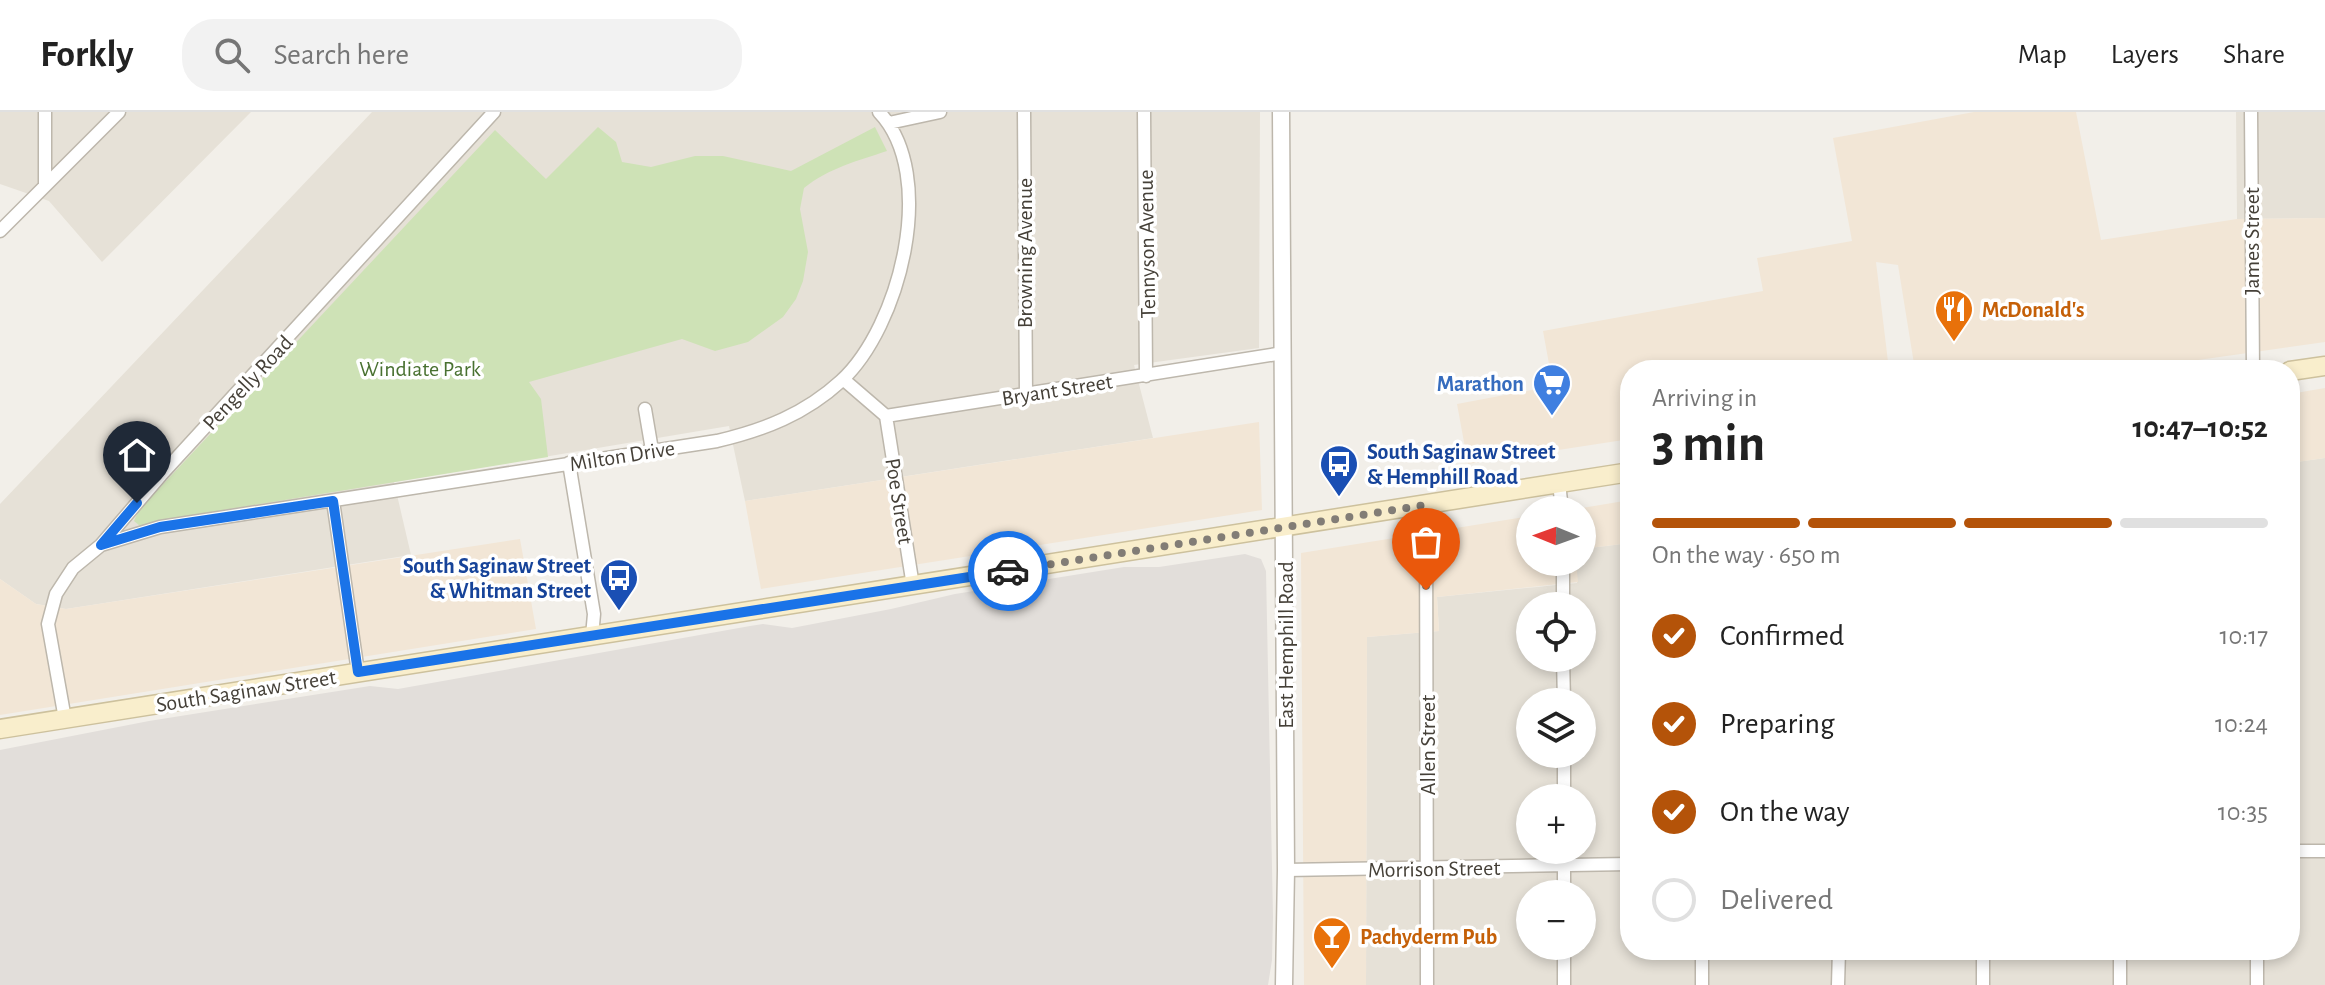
<!DOCTYPE html>
<meta charset="utf-8">
<style>
body{margin:0;font-family:"Alegreya Sans",sans-serif;background:#f2f2f2;color:#222;height:100vh;display:flex;flex-direction:column;font-size:30px;white-space:nowrap}
*{box-sizing:border-box;margin:0}
p{font-size:26px;color:#767676}
.icon{flex:none;width:44px;height:44px;fill:none;stroke:currentColor;stroke-width:2;stroke-linecap:round;stroke-linejoin:round}
.map{position:relative;flex:1;overflow:hidden}
.side{position:absolute;left:1620px;top:248px;width:680px;height:600px;display:flex;flex-direction:column;background:#fff;border-radius:32px;box-shadow:0 4px 12px #0003}
.side>*{flex:none}
.needle{width:52px;rotate:271deg}
.controls{position:absolute;left:1516px;top:384px;display:grid;gap:16px}
.controls a{display:grid;place-items:center;width:80px;height:80px;border-radius:50%;background:#fff;box-shadow:0 4px 12px #0003;font-size:40px}
.pin{position:absolute;display:grid;place-items:center;width:68px;height:68px;color:#fff;margin:-82px -34px;border-radius:50% 50% 50% 0;rotate:-45deg;box-shadow:0 0 8px #0007}
.pin .icon{rotate:45deg}
.courier{position:absolute;display:grid;place-items:center;width:80px;height:80px;margin:-40px;border:6px solid #1a73e8;border-radius:50%;background:#fff;color:#222;box-shadow:0 2px 10px #0007}
.summary em{font-style:normal;font-weight:600}
.summary div{display:flex;flex-direction:column-reverse}
.summary{display:flex;align-items:center;justify-content:space-between;height:136px;padding:0 32px}
h1{font-size:52px;font-weight:600;line-height:60px}
.bar{display:grid;grid-template-columns:repeat(4,1fr);gap:12px 8px;align-content:center;height:96px;padding:0 32px}
.bar i{height:10px;border-radius:6px;background:#e0e0e0}
.bar .active{background:#b45309}
.bar p{grid-column:span 4}
ol{padding:0 32px;list-style:none}
li{display:flex;align-items:center;gap:24px;height:88px}
li p{margin-inline-start:auto}
li .icon{padding:8px;border-radius:50%;background:#b45309;color:#fff;stroke-width:4}
li:last-child{color:#767676}
li i{width:44px;height:44px;border:4px solid #e0e0e0;border-radius:50%}
header{display:flex;align-items:center;gap:48px;box-sizing:border-box;height:112px;padding:0 40px;background:#fff;border-bottom:2px solid #e0e0e0}
header strong{font-size:38px}
nav{display:flex;gap:44px;margin-inline-start:auto;font-size:28px}
.search{width:560px;height:72px;background:#f2f2f2;display:flex;align-items:center;gap:20px;box-sizing:border-box;padding:0 28px;border-radius:32px;color:#767676;font-size:30px}
.map>svg:first-child{display:block}
</style>
<header>
<strong>Forkly</strong>
<div class="search"><svg class="icon" aria-label="search" viewBox="0 0 24 24"><circle cx="10" cy="10" r="6"/><path d="M15 15l6 6"/></svg>Search here</div>
<nav><a>Map</a><a>Layers</a><a>Share</a></nav>
</header>
<div class="map">
<svg width="2325" height="873" viewBox="0 0 2325 873">
<rect width="100%" height="100%" fill="#f2efe9"/>
<path fill="#e6e1d7" fill-rule="evenodd" d="M 0,0 L 251,0 L 102,150 L 49,89 L 0,72 Z
M 372,0 L 1260,0 L 1259,236 L 1134,253 L 1153,326 L 745,389 L 729,314 L 394,370 L 411,443 L 66,497 L 36,492 L 0,467 L 0,392 Z
M 2236,0 L 2325,0 L 2325,106 L 2237,107 Z
M 2325,346 L 2325,873 L 1366,873 L 1367,525 L 1439,519 L 1437,485 L 1577,471 L 1576,450 L 1582,450 L 1582,437 L 1630,431 L 1630,838 L 2290,838 L 2290,351 ZM 1530,494 L 1582,494 L 1582,546 L 1530,546 ZM 1530,590 L 1582,590 L 1582,642 L 1530,642 ZM 1530,686 L 1582,686 L 1582,738 L 1530,738 ZM 1530,782 L 1582,782 L 1582,834 L 1530,834 Z"/>
<path fill="#f2e6d6" d="M 1974,0 L 2076,0 L 2101,128 L 2237,107 L 2325,106 L 2325,230 L 2128,258 L 1915,258 L 1898,153 L 1876,150 L 1889,258 L 1630,258 L 1630,327 L 1468,352 L 1457,292 L 1553,274 L 1543,219 L 1763,179 L 1757,146 L 1852,129 L 1833,26 Z
M 2325,276 L 2325,346 L 2290,351 L 2290,282 Z
M 1259,310 L 1262,398 L 761,477 L 745,389 Z
M 1630,388 L 1630,431 L 1582,437 L 1582,398 L 1570,398 Z
M 1530,404 L 1530,450 L 1576,450 L 1578,470 L 1437,485 L 1439,519 L 1367,525 L 1366,873 L 1304,873 L 1301,441 Z
M 520,427 L 536,517 L 0,603 L 0,467 L 36,492 L 66,497 Z"/>
<path fill="#e2deda" d="M 1245,442 L 1261,447 L 1266,459 L 1273,805 L 1272,848 L 1268,873 L 0,873 L 0,638 L 149,609 L 370,574 L 398,577 L 750,514 L 763,512 L 792,516 L 891,497 L 955,482 L 1124,455 L 1159,455 Z"/>
<path fill="#cee2b6" d="M 598,15 L 616,30 L 622,50 L 651,55 L 695,44 L 723,44 L 791,59 L 875,15 L 887,39 C 857,49 829,56 804,76 L 800,97 L 808,140 L 803,169 L 796,187 L 783,205 L 748,230 L 715,239 L 682,227 L 529,270 L 541,287 L 548,345 L 181,405 L 140,414 L 134,409 L 139,398 L 495,18 L 546,67 Z"/>
<g fill="none" stroke-linecap="round" stroke-linejoin="round">
<defs>
<path id="minor" d="M 1024,0 L 1026,282
M 1144,0 L 1146,264
M 2251,0 L 2253,258
M 889,11 L 940,0
M 45,73 L 45,0
M 0,119 L 119,0
M 843,267 L 886,304 L 1283,241
M 645,297 L 652,338
M 886,304 L 913,474
M 569,351 L 594,502 L 592,524
M 1559,371 L 1562,398
M 333,389 L 358,560
M 1426,393 L 1427,873
M 101,433 L 160,415 L 717,329 C 764,318 805,302 841,269 C 900,215 939,63 879,0
M 1563,450 L 1563,494
M 1563,546 L 1564,590
M 65,607 L 48,512 L 56,482 L 73,456 L 101,433 L 161,363 L 494,0
M 1564,642 L 1564,686
M 1564,738 L 1564,782
M 2290,739 L 2325,739
M 1286,758 L 1630,752
M 1564,834 L 1564,873
M 1702,873 L 1702,838
M 1838,873 L 1839,838
M 1983,873 L 1983,838
M 2120,873 L 2120,838
M 2257,873 L 2257,838"/>
<path id="tertiary" d="M 1281,0 L 1286,758 L 1284,873"/>
<path id="secondary" d="M 2290,259 L 2325,254
M 0,617 L 1630,360"/>
</defs>
<use href="#minor" stroke="#bdb7ac" stroke-width="15"/>
<use href="#tertiary" stroke="#bdb7ac" stroke-width="19"/>
<use href="#secondary" stroke="#cdc19d" stroke-width="21"/>
<use href="#minor" stroke="#fff" stroke-width="12"/>
<use href="#tertiary" stroke="#fff" stroke-width="16"/>
<use href="#secondary" stroke="#f9eecc" stroke-width="18"/>
</g>
<g fill="none" stroke-linecap="round" stroke-linejoin="round">
<path stroke="#827d76" stroke-width="8" stroke-dasharray="0 14.4" d="M 1008,459 L 1426,393 L 1426,478"/>
<path stroke="#1a73e8" stroke-width="10" d="M 137,391 L 101,433 L 160,415 L 333,389 L 358,560 L 1008,459"/>
</g>
<defs>
<symbol id="restaurant-pin" viewBox="-11 -11 22 30"><path d="M0 17L-7.5 6A9.5 9.5 0 1 1 7.5 6Z" fill="#e8710a" stroke="#fff"/><path d="M-5-6h1v4h1v-4h1v4h1v-4h1v5L-1.5 .5V6h-2V.5L-5-1ZM5-6V6H3V1.5H1.5Q1.5-4 5-6Z" fill="#fff"/></symbol>
<symbol id="supermarket-pin" viewBox="-11 -11 22 30"><path d="M0 17L-7.5 6A9.5 9.5 0 1 1 7.5 6Z" fill="#3f7fe0" stroke="#fff"/><path d="M-6-5.5h2.5l.6 2H6L4.5 2H-2.5L-4.4-4H-6ZM-1.5 3.2a1.3 1.3 0 1 0 .1 0ZM3 3.2a1.3 1.3 0 1 0 .1 0Z" fill="#fff"/></symbol>
<symbol id="bus-pin" viewBox="-11 -11 22 30"><path d="M0 17L-7.5 6A9.5 9.5 0 1 1 7.5 6Z" fill="#1a4fb4" stroke="#fff"/><path d="M-5-6H5V4H4V6H2V4H-2V6H-4V4H-5ZM-3.5-4V0h7V-4ZM-3.5 1.2v1.5H-2V1.2ZM2 1.2v1.5H3.5V1.2Z" fill="#fff"/></symbol>
<symbol id="bar-pin" viewBox="-11 -11 22 30"><path d="M0 17L-7.5 6A9.5 9.5 0 1 1 7.5 6Z" fill="#e8710a" stroke="#fff"/><path d="M-6-5H6L.8 .8V4.5H3.5V6h-7V4.5H-.8V.8Z" fill="#fff"/></symbol>
</defs>
<g fill-rule="evenodd">
<use href="#restaurant-pin" x="1932" y="175" width="44" height="60"/>
<use href="#supermarket-pin" x="1530" y="249" width="44" height="60"/>
<use href="#bus-pin" x="1317" y="330" width="44" height="60"/>
<use href="#bus-pin" x="597" y="444" width="44" height="60"/>
<use href="#bar-pin" x="1310" y="802" width="44" height="60"/>
</g>
<g text-anchor="middle" stroke-width="7" stroke-linejoin="round" paint-order="stroke">
<g font-size="22" fill="#454038" stroke="#fff">
<text transform="translate(2251 129) rotate(-90)" y="8">James Street</text>
<text transform="translate(1146 132) rotate(-91)" y="8">Tennyson Avenue</text>
<text transform="translate(1024 141) rotate(-90)" y="8">Browning Avenue</text>
<text transform="translate(247 270) rotate(-47)" y="8">Pengelly Road</text>
<text transform="translate(1057 277) rotate(-9)" y="8">Bryant Street</text>
<text transform="translate(622 343) rotate(-9)" y="8">Milton Drive</text>
<text transform="translate(900 389) rotate(81)" y="8">Poe Street</text>
<text transform="translate(1285 533) rotate(-90)" y="8">East Hemphill Road</text>
<text transform="translate(246 578) rotate(-9)" y="8">South Saginaw Street</text>
<text transform="translate(1427 633) rotate(-90)" y="8">Allen Street</text>
<text transform="translate(1434 756) rotate(-1)" y="8">Morrison Street</text>
</g>
<g font-size="22" font-weight="bold" fill="#c56008" stroke="#fff" text-anchor="start">
<text x="1982" y="205">McDonald's</text>
<text x="1360" y="832">Pachyderm Pub</text>
</g>
<g font-size="22" fill="#497131" stroke="#fff">
<text x="420" y="264">Windiate Park</text>
</g>
<g font-size="22" font-weight="bold" fill="#366cbe" stroke="#fff" text-anchor="end">
<text x="1524" y="279">Marathon</text>
</g>
<g font-size="22" font-weight="bold" fill="#164399" stroke="#fff" text-anchor="start">
<text x="1367" y="347">South Saginaw Street<tspan x="1367" dy="25">&amp; Hemphill Road</tspan></text>
<text x="591" y="461" text-anchor="end">South Saginaw Street<tspan x="591" dy="25">&amp; Whitman Street</tspan></text>
</g>
</g>
</svg>
<div class="controls">
<a><svg class="needle" viewBox="-14 -14 28 28"><path d="M0-13l5 13h-10z" fill="#e53935"/><path d="M0 13l5-13h-10z" fill="#767676"/></svg></a>
<a><svg class="icon" aria-label="locate" viewBox="0 0 24 24"><circle cx="12" cy="12" r="6"/><path d="M12 2v4M12 18v4M2 12h4M18 12h4"/></svg></a>
<a><svg class="icon" aria-label="layers" viewBox="0 0 24 24"><path d="M12 4l9 5-9 5-9-5zM3 14l9 5 9-5"/></svg></a>
<a>+</a>
<a>−</a>
</div>
<div class="pin" style="left:1426px;top:478px;background:#ea580c"><svg class="icon" aria-label="bag" viewBox="0 0 24 24"><path d="M5 8h14l-1 12H6zM9 8a3 3 0 0 1 6 0"/></svg></div>
<div class="pin" style="left:137px;top:391px;background:#1f2937"><svg class="icon" aria-label="home" viewBox="0 0 24 24"><path d="M3 11l9-7 9 7M6 9v11h12V9"/></svg></div>
<div class="courier" style="left:1008px;top:459px"><svg class="icon" aria-label="car" viewBox="0 0 24 24"><path d="M5 17H2v-5l4-1 3-4h7l3 4 3 1v5h-3M9 17h6M6 11h13"/><circle cx="7" cy="17" r="2"/><circle cx="17" cy="17" r="2"/></svg></div>
<section class="side">
<div class="summary"><div><h1>3 min</h1><p>Arriving in</p></div><em>10:47–10:52</em></div>
<div class="bar"><i class="active"></i><i class="active"></i><i class="active"></i><i></i><p>On the way · 650 m</p></div>
<ol>
<li><svg class="icon" aria-label="check" viewBox="0 0 24 24"><path d="M5 12l5 5 9-10"/></svg>Confirmed<p>10:17</p></li>
<li><svg class="icon" aria-label="check" viewBox="0 0 24 24"><path d="M5 12l5 5 9-10"/></svg>Preparing<p>10:24</p></li>
<li><svg class="icon" aria-label="check" viewBox="0 0 24 24"><path d="M5 12l5 5 9-10"/></svg>On the way<p>10:35</p></li>
<li><i></i>Delivered</li>
</ol>
</section>
</div>
